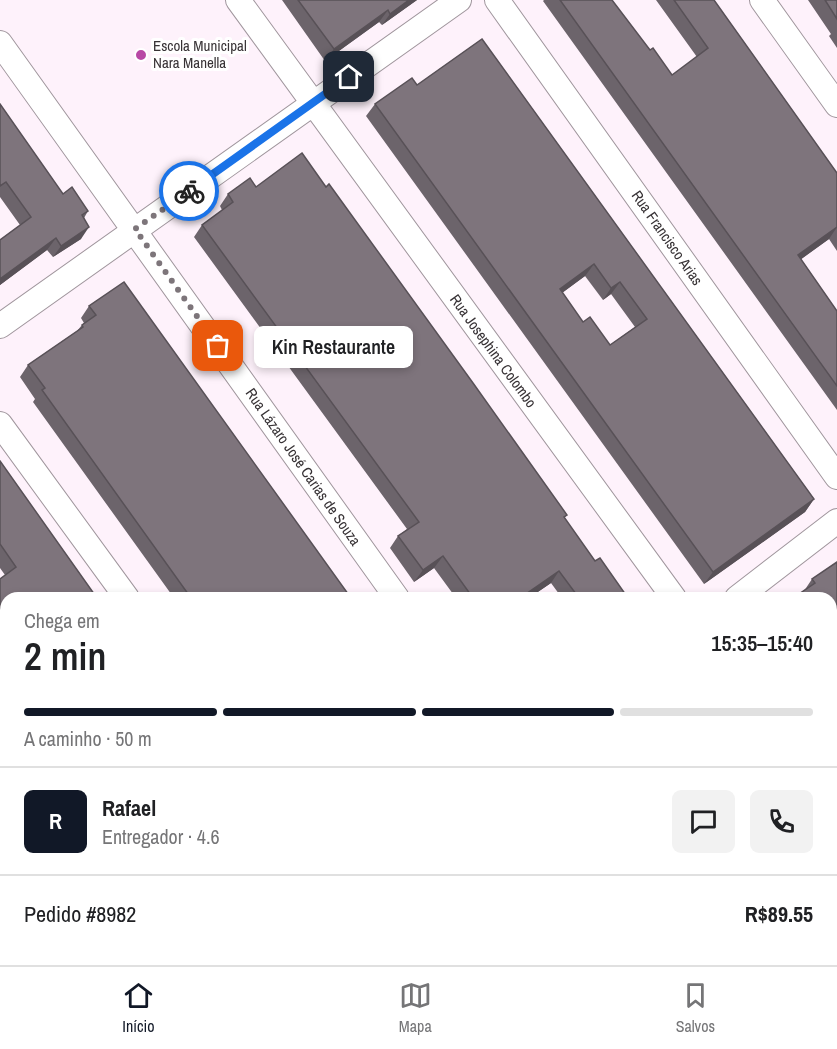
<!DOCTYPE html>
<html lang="pt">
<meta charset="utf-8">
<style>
body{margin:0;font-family:"Archivo Narrow",sans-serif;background:#f2f2f2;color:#202124;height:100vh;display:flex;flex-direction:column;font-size:22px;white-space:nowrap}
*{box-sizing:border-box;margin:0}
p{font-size:20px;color:#757577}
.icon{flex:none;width:33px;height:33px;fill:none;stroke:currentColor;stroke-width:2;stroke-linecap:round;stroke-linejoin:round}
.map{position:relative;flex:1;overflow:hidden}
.drawer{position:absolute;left:0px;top:592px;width:837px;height:374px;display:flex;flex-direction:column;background:#fff;border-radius:18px 18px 0 0;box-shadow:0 3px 9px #0003}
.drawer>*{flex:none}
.pin{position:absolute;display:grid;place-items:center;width:51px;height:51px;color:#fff;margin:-26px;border-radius:12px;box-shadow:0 3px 9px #0006}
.courier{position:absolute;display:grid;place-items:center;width:60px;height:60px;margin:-30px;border:4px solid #1a73e8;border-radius:50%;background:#fff;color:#222;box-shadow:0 2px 8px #0007}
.bubble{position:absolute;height:42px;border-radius:9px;background:#fff;box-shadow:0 3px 9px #0003;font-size:20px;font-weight:600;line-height:42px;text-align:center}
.overview em{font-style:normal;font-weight:600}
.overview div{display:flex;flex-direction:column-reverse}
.overview{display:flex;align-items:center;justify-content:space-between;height:102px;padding:0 24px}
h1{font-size:39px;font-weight:600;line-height:45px}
.bar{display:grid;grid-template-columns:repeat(4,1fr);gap:9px 6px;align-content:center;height:72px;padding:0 24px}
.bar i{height:8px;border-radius:4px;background:#e0e0e0}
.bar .on{background:#111827}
.bar p{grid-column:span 4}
.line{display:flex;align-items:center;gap:15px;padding:0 24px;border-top:2px solid #e0e0e0}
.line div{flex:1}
.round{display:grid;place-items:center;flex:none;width:63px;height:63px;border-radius:9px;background:#f2f2f2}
.tabs{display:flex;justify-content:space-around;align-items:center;height:84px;border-top:2px solid #e0e0e0;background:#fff;font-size:16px;color:#757577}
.tabs a{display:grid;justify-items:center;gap:3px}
.tabs .on{color:#111827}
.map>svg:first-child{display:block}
</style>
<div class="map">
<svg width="837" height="965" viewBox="0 0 837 965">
<rect width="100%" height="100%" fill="#fef2fb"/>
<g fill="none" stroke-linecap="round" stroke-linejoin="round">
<defs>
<path id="street" d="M 238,0 L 674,598
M 497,0 L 837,477
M 762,0 L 837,105
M 0,43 L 397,598
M 0,326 L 459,0
M 0,424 L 127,598
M 737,598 L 837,521
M 831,815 L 837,823
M 390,960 L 394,965
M 658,960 L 662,965
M 227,965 L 234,960"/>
<path id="secondary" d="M 0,779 L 6,787
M 131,960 L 135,965"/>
</defs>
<use href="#street" stroke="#a0969d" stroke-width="26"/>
<use href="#secondary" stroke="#a0969d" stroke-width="35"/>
<use href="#street" stroke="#fff" stroke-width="24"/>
<use href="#secondary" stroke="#fff" stroke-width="33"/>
</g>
<path fill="#6c646b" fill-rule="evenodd" d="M 282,0 L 417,0 L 382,25 L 379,22 L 325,61 Z
M 544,0 L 612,0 L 650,50 L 672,75 L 697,57 L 656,0 L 714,0 L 837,173 L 837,251 L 829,239 L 801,259 L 837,311 L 837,410 L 543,1 Z
M 808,0 L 837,0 L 837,48 L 829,36 L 831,34 Z
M 482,39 L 814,499 L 805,512 L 704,584 L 366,116 L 375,104 L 417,85 ZM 585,276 L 603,300 L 611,294 L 635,327 L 610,345 L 583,322 L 562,293 Z
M 0,104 L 63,194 L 88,211 L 84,218 L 81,239 L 53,257 L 47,250 L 0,285 L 0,240 L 20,225 L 0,197 Z
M 256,187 L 326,187 L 567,515 L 564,518 L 595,561 L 628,598 L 562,598 L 551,583 L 529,598 L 456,598 L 434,568 L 414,582 L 390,548 L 398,536 L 407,529 L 194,237 L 202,225 L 222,210 L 220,206 L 228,194 Z
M 89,306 L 351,598 L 174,598 L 33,402 L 35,399 L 20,377 L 28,365 L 77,331 L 82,325 L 84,323 L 81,318 Z
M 0,461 L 97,598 L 6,598 L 6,723 L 0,714 L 0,579 L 5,575 L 0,568 Z
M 837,562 L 837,764 L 831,756 L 831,598 L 804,591 L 812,579 Z
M 280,960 L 335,960 L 339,965 L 276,965 Z
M 437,960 L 608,960 L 612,965 L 440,965 Z
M 710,960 L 831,960 L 837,965 L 714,965 Z"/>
<path fill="#585157" d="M 409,0 L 417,0 L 382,25 L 390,14 Z
M 388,10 L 379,22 L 325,61 L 334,49 Z
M 89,227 L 81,239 L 53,257 L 61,246 Z
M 837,227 L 829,239 L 789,268 L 798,255 Z
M 56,238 L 47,250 L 0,285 L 0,279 Z
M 594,264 L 585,276 L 551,301 L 560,289 Z
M 620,282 L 611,294 L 603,300 L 611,288 Z
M 814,499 L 805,512 L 704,584 L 713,572 Z
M 443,556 L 434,568 L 414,582 L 423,570 Z
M 559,571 L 551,583 L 529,598 L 520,598 Z"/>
<path fill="#7e747c" stroke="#585157" stroke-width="1.5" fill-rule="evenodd" d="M 298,0 L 409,0 L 390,14 L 388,10 L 334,49 Z
M 560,0 L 612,0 L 650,50 L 653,48 L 672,75 L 708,48 L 674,0 L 714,0 L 837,173 L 837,227 L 798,255 L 837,311 L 837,386 Z
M 825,0 L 837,0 L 837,19 Z
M 482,39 L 814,499 L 713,572 L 375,104 L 412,78 L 417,85 ZM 594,264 L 611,288 L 620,282 L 647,319 L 610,345 L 590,317 L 583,322 L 560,289 Z
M 0,104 L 63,194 L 72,187 L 88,211 L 82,215 L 89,227 L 61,246 L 56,238 L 0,279 L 0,240 L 31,217 L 6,182 L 0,186 Z
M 302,153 L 326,187 L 329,184 L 473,383 L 567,515 L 564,517 L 595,561 L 600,558 L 628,598 L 579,598 L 559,571 L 520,598 L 473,598 L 443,556 L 423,570 L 398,536 L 419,522 L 202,225 L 233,202 L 228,194 L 250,178 L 256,187 Z
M 124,282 L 351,598 L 191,598 L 42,390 L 45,388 L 28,365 L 83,327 L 82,325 L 96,315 L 89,306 Z
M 0,461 L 97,598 L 6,598 L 6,699 L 0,690 L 0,579 L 16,567 L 0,544 Z
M 837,562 L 837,740 L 831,732 L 831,598 L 793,598 L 815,583 L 812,579 Z
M 831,884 L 837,892 L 837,965 L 731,965 L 727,960 L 831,960 Z
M 289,960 L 335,960 L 339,965 L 287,965 L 291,963 Z
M 454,960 L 608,960 L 612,965 L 457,965 Z"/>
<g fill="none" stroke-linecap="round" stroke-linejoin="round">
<path stroke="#7d757a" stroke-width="6" stroke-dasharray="0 10.8" d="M 189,191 L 135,229 L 218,346"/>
<path stroke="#1a73e8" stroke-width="8" d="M 189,191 L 349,77"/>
</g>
<circle fill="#b848a5" stroke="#fff" stroke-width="2" cx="141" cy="55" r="6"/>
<g text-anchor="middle" stroke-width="6" stroke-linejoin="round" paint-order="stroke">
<g font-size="15" fill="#373235" stroke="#fff" text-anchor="start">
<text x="153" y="51">Escola Municipal<tspan x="153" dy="17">Nara Manella</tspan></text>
</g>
<g font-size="15" fill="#373235" stroke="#fff">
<text transform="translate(667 238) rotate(55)" y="5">Rua Francisco Arias</text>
<text transform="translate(493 351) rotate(54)" y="5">Rua Josephina Colombo</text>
<text transform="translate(303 467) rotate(55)" y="5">Rua Lázaro José Carias de Souza</text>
</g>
</g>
</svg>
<div class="pin" style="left:218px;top:346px;background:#ea580c"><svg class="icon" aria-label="bag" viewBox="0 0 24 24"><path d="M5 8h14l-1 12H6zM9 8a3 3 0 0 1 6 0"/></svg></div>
<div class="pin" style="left:349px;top:77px;background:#1f2937"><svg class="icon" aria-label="home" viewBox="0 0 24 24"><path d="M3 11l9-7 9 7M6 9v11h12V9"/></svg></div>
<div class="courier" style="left:189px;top:191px"><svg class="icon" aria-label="bike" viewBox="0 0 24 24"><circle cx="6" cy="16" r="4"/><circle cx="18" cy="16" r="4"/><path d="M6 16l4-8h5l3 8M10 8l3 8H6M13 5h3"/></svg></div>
<div class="bubble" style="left:254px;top:326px;width:159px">Kin Restaurante</div>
<section class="drawer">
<div class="overview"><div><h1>2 min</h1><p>Chega em</p></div><em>15:35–15:40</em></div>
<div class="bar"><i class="on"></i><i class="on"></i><i class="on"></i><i></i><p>A caminho · 50 m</p></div>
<div class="line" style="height:108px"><b class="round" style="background:#111827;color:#fff">R</b><div><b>Rafael</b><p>Entregador · 4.6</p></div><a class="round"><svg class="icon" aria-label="chat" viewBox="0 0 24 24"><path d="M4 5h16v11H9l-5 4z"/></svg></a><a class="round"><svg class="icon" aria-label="phone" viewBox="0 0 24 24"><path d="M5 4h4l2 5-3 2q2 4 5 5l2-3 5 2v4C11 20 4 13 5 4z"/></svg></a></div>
<div class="line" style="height:78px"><div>Pedido #8982</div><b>R$89.55</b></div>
</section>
</div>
<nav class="tabs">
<a class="on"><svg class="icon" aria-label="home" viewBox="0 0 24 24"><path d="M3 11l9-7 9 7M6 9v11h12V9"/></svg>Início</a>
<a><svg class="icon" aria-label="map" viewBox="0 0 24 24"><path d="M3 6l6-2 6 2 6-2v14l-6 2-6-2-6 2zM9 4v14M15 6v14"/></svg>Mapa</a>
<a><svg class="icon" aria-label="saved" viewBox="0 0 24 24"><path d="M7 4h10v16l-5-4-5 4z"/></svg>Salvos</a>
</nav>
